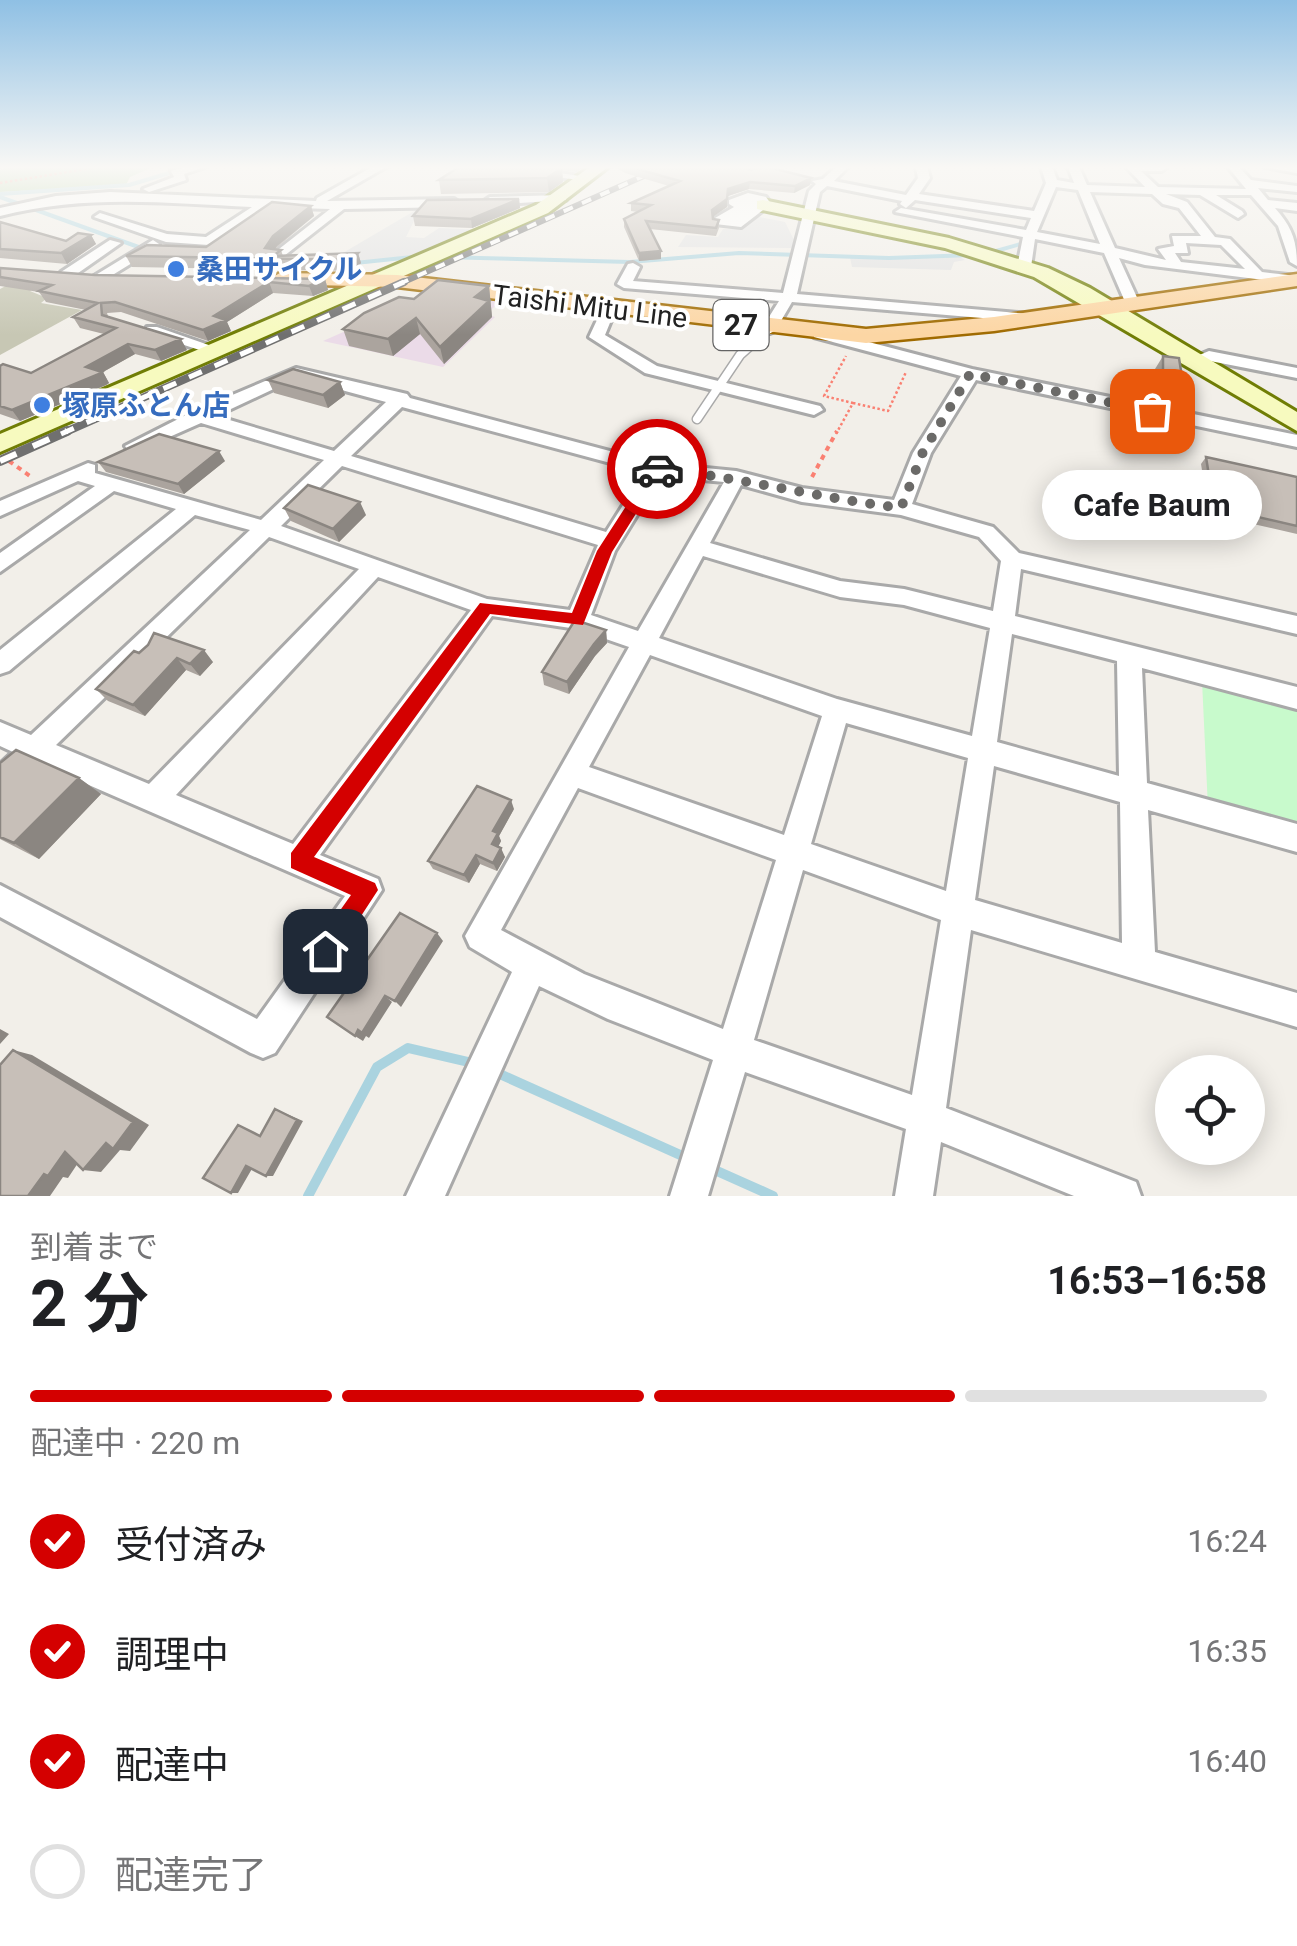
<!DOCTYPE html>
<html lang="ja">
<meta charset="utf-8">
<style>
body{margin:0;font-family:Roboto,"Noto Sans JP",sans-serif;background:#f2f2f2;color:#202124;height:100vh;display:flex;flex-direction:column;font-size:38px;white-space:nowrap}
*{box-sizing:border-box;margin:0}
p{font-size:32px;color:#757577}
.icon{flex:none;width:55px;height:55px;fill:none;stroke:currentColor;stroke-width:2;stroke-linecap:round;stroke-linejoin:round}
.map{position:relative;height:1196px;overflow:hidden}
.details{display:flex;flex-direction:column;background:#fff;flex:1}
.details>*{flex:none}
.controls{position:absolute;left:1155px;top:1055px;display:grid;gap:20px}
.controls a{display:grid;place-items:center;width:110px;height:110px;border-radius:50%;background:#fff;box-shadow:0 5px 25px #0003;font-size:50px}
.pin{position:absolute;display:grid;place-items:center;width:85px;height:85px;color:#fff;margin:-42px;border-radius:20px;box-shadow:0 5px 15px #0006}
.courier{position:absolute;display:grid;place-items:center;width:100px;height:100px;margin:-50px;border:8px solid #d40000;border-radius:50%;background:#fff;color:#222;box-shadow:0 2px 12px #0007}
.bubble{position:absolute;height:70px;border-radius:35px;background:#fff;box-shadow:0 5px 25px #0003;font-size:32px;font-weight:700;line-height:70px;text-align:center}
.head em{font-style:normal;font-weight:700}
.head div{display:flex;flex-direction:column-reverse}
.head{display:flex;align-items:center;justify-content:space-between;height:170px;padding:0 30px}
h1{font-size:65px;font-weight:700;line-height:75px}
.bar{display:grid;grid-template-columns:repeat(4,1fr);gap:15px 10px;align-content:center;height:120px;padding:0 30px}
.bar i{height:12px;border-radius:8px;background:#e0e0e0}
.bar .on{background:#d40000}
.bar p{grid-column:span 4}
ol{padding:0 30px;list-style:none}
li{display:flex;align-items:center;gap:30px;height:110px}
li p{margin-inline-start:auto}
li .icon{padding:10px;border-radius:50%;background:#d40000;color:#fff;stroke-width:4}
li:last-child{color:#757577}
li i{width:55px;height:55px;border:5px solid #e0e0e0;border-radius:50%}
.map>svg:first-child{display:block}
</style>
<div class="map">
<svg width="1297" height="1196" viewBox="0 0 1297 1196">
<rect width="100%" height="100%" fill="#f2efe9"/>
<path fill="#ebdbe8" d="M 436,291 L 506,297 L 486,314 L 495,317 L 443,367 L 323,341 Z"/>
<path fill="#c7c7b4" d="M 23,277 L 52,278 L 30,291 L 47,298 L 41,303 L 82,310 L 0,355 L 0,289 Z"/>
<path fill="#add19e" d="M 11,167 L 153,167 L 130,177 L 126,185 L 0,192 L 0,170 Z"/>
<path fill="#c8facc" d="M 1202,681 L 1297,710 L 1297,832 L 1208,808 Z"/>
<path fill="#e2e2e2" d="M 421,207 L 406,237 L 424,238 L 439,228 L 483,230 L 430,255 L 333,264 L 336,257 Z
M 754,216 L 785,222 L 795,242 L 791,248 L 678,247 L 686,235 L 718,237 L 723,229 L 739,229 Z
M 850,257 L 960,257 L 965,260 L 954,262 L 951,270 L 852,267 Z"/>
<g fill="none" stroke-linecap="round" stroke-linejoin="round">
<path stroke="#aad3df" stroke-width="4" d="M 0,194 L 129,185 L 176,171
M 0,197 L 144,249
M 989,253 L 1031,241 L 1049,241
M 440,257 L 630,262 L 739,253 L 889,258 L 971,255
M 355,263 L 422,256"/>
<path stroke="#aad3df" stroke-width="10" d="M 493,1071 L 687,1158
M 708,1167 L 773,1196
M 308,1196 L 377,1067 L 408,1048 L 477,1064"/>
<defs>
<path id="lane" d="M 697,419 L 740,355 L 770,328"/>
<path id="street" d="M 185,167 L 205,167 L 184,174 L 186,180 L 149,192 L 143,189 L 174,177 L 171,171 Z
M 372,167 L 386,167 L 327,201 L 454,199 L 460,203 L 454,207 L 344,209 L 284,256 L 279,255 L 279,249 L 330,209 L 267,207 L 209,245 L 166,242 L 94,217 L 100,213 L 167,234 L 206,237 L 252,207 C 166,203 85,194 0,216 L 0,208 L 56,196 L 110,192 L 316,201 L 317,198 Z
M 479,167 L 519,167 L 593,178 L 587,181 Z
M 836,167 L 848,167 L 834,181 L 906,195 L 918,178 L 916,167 L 927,167 L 930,178 L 919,194 L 1034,211 L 1046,183 L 1041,167 L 1052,167 L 1057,180 L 1074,183 L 1068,167 L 1079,167 L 1087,185 L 1145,187 L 1126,167 L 1167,167 L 1162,171 L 1141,171 L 1158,187 L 1246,189 L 1228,167 L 1239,167 L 1251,180 L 1297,186 L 1297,192 L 1258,188 L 1268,200 L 1297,203 L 1297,211 L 1275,208 C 1292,227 1297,241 1297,266 L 1290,262 L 1278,226 L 1251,195 L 1216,195 L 1242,211 L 1244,214 L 1238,218 L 1200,195 L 1166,194 L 1187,202 L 1215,237 L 1230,239 L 1262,272 L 1297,276 L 1297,284 L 1145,265 L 1119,258 L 1140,304 L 1133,308 L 1126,304 L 1104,253 L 1035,239 L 1031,267 L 1024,271 L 1017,267 L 1023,237 L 895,212 L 901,208 L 1026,230 L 1031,218 L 915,200 L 906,208 L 900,204 L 902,201 L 827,186 L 820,192 L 797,294 L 1029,314 L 1036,318 L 1029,322 L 792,302 L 775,331 L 770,333 L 762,328 L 779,301 L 624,288 L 617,284 L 628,264 L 633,263 L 640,267 L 633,281 L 783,293 L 809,191 L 816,184 L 812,181 L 823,179 ZM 1056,187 L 1078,190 L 1100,244 L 1037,232 ZM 1090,192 L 1152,194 L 1163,204 L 1179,208 L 1201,236 L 1172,236 L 1174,246 L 1158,249 L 1166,260 L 1115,248 ZM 1186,243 L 1221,245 L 1245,269 L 1181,262 L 1175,253 L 1188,253 Z
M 1265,167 L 1297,167 L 1297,173 Z
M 748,193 L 766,197 L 771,204 L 741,227 L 715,224 L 715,218 L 734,207 L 729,204 L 729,200 Z
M 562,195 L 566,200 L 490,205 L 484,201 L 490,197 Z
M 110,240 L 121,243 L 71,278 L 61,278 L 61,272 Z
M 153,240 L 159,244 L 158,247 L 106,279 L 94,276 Z
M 604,305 L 616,308 L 605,335 L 657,366 L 820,406 L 823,410 L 814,415 L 645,373 L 589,337 Z
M 147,327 L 157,327 L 223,350 L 215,355 L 147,333 Z
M 819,329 L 972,369 L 1297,435 L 1297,447 L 976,380 L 931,453 L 912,504 L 993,527 L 1019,553 L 1297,616 L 1297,634 L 1021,569 L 1015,616 L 1297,687 L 1297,709 L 1142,668 L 1147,783 L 1297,824 L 1297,852 L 1148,810 L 1155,952 L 1297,993 L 1297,1027 L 971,930 L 946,1108 L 1136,1182 L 1141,1196 L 1074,1196 L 941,1142 L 933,1196 L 895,1196 L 906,1129 L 745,1072 L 708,1196 L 670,1196 L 713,1060 L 608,1019 L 539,986 L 445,1196 L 406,1196 L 512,972 L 470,947 L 465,936 L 629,647 L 577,629 L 492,616 L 320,855 L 378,879 L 382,890 L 275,1053 L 263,1058 L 251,1053 L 0,917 L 0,885 L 257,1019 L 345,896 L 38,763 L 10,791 L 0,795 L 0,764 L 13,752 L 0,746 L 0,722 L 31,735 L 250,530 L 195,515 L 9,671 L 0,674 L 0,650 L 176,509 L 114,491 L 0,572 L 0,553 L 95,486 L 78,481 L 0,516 L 0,501 L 88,463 L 95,465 L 95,473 L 261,520 L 324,460 L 201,423 L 140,450 L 128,450 L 125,446 L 192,412 L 296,368 L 407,394 L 410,398 L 655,463 L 736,471 L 802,488 L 894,500 L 913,453 L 961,376 L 814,337 L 814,331 ZM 297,378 L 386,402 L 334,451 L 216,416 ZM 402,407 L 644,472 L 606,532 L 351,456 ZM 342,466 L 598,545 L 570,610 L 487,599 L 281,526 ZM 661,476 L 724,482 L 638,631 L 591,615 L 615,551 ZM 741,485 L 802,502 L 901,515 L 979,537 L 1001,561 L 993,611 L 904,589 L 840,581 L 710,543 ZM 269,537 L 359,569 L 149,784 L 56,745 ZM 703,556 L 840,597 L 904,605 L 990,628 L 972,736 L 837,699 L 659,638 ZM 378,577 L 471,610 L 293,844 L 176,795 ZM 1012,634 L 1117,661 L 1119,776 L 997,742 ZM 650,655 L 822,716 L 784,835 L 589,767 ZM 846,723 L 968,758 L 946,891 L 811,844 ZM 994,766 L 1120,802 L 1122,943 L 975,900 ZM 578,788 L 776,860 L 723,1029 L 584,974 L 501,930 ZM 803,870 L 941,920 L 912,1095 L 754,1040 Z
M 1209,351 L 1297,368 L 1297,378 L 1210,361 L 1193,366 L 1185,361 Z"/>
<path id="secondary" d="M 590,167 L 608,167 L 548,213 L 0,452 L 0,434 L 536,205 Z
M 763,200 L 949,238 L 1048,268 L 1090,288 L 1297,412 L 1297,431 L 1034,277 L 945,248 L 757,209 L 757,201 Z"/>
<path id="primary" d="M 280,273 L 397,275 L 866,329 L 994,317 L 1297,274 L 1297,286 L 994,331 L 866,343 L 397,287 L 272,284 L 269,279 Z"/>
</defs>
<use href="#lane" stroke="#a9a9a9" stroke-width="11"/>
<use href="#street" stroke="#a9a9a9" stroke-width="6"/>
<use href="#secondary" stroke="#707d05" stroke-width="6"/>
<use href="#primary" stroke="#a06b00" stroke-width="5"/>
<path stroke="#fa8072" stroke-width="2.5" stroke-dasharray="2.5 2.5" stroke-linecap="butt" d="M 0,183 L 98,167
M 853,403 L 888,411 L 906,372
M 682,434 L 686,430
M 836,434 L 853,403 L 824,396 L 846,356"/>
<path stroke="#fa8072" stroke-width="4" stroke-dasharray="5 5" stroke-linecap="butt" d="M 665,452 L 685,431
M 9,461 L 30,476
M 812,477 L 837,431"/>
<use href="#lane" stroke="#fff" stroke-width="8"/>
<use href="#street" fill="#fff" fill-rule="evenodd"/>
<use href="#secondary" fill="#f7fabf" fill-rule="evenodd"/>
<use href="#primary" fill="#fcd6a4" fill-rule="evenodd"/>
<defs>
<path id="rail-far2" d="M 399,284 L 664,167"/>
<path id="rail-far1" d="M 61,434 L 404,282"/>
<path id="rail" d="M 0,461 L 67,431"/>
</defs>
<use href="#rail-far2" stroke="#707070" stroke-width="6"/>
<use href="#rail-far1" stroke="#707070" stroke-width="8"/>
<use href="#rail" stroke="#707070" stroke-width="10"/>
<use href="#rail-far2" stroke="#fff" stroke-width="4" stroke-dasharray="10" stroke-linecap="butt"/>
<use href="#rail-far1" stroke="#fff" stroke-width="5" stroke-dasharray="14" stroke-linecap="butt"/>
<use href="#rail" stroke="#fff" stroke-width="6" stroke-dasharray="18" stroke-linecap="butt"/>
</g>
<path fill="#aba49e" d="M 459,167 L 583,167 L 577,172 L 562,170 L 563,182 L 549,192 L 441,194 L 439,180 Z
M 615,167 L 742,167 L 751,170 L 811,178 L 810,185 L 794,193 L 749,189 L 728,196 L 727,207 L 712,217 L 713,219 L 719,220 L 719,228 L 716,236 L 650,229 L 661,251 L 661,259 L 639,261 L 624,227 L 624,219 L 638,212 L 631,211 L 631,203 L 669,186 L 625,173 Z
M 519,199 L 520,208 L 472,228 L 415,226 L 413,216 Z
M 311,206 L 314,216 L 275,249 L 281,250 L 283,256 L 358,253 L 361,263 L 354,271 L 132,267 L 126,256 L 206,247 Z
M 0,222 L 66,241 L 91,235 L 96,244 L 67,264 L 0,258 Z
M 0,268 L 95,275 L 325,279 L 328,290 L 313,296 L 273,293 L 227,322 L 231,331 L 208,341 L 121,312 L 107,313 L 108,316 L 187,350 L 161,361 L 135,354 L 103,372 L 109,383 L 106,385 L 20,421 L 0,414 L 0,366 L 31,373 L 104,334 L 80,328 L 73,317 L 86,310 L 46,302 L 39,292 L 0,286 Z
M 489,286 L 492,317 L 444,364 L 420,334 L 393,356 L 349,346 L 343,329 L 414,299 Z
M 1163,356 L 1182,377 L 1174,390 L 1155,386 L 1155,369 Z
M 268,380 L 340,382 L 345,395 L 328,408 L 274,393 Z
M 1206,457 L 1297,477 L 1297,534 L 1209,514 L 1201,464 Z
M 225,461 L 184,494 L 106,472 L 98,462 Z
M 284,508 L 366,515 L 339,542 L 291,521 Z
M 606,630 L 607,643 L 595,656 L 569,694 L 544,685 L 542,672 Z
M 139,653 L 213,662 L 200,676 L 186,670 L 145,716 L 108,701 L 96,689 Z
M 0,763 L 79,778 L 101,794 L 39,859 L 0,839 Z
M 514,809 L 499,836 L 501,841 L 498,847 L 505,857 L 497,871 L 480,864 L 469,883 L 433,869 L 428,861 Z"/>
<path fill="#8b8681" d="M 562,168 L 563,182 L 549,192 L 547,178 Z
M 811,178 L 810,185 L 794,193 L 795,186 Z
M 750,182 L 749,189 L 728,196 L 728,189 Z
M 519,199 L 520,208 L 472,228 L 471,219 Z
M 727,199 L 727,207 L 711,218 L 712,210 Z
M 311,206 L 314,216 L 277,246 L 269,259 L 265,248 L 273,236 Z
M 91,235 L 96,244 L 67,264 L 61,253 Z
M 661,251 L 661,259 L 639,261 L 639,253 Z
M 358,253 L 361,263 L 354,271 L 351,260 Z
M 325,279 L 328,290 L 313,296 L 309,286 Z
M 269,282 L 273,293 L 227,322 L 231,331 L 208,341 L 203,330 L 214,316 Z
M 489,286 L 492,317 L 444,364 L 440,347 L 475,297 Z
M 416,318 L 420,334 L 393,356 L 388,339 Z
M 181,339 L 187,350 L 161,361 L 155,350 Z
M 128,344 L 135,354 L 103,372 L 109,383 L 106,385 L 20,421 L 12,410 Z
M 340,382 L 345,395 L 328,408 L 323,395 Z
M 219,451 L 225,461 L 184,494 L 178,484 Z
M 360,502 L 366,515 L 339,542 L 333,529 Z
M 606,630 L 607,643 L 595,656 L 569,694 L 567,682 L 594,644 Z
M 204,650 L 213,662 L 200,676 L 190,664 Z
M 177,658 L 186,670 L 145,716 L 133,705 Z
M 79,778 L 101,794 L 39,859 L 14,843 Z
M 511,800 L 514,809 L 499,836 L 501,841 L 495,853 L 492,844 L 493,831 Z
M 501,848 L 505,857 L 497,871 L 493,863 Z
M 476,855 L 480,864 L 469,883 L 464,875 Z
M 437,933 L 443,941 L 401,1007 L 395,1001 Z
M 385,996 L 392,1002 L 369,1038 L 366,1036 L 363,1041 L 355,1036 Z
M 0,1029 L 9,1034 L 0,1044 Z
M 13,1050 L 32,1055 L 149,1125 L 130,1151 L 120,1150 L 101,1172 L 83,1170 Z
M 275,1109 L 303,1121 L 273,1176 L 266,1176 Z
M 65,1152 L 84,1154 L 68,1178 L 63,1177 L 50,1196 L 28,1196 L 44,1174 Z
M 246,1166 L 253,1167 L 238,1193 L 231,1193 Z"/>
<path fill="#c7bfb8" stroke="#8b8681" stroke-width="2.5" d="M 459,167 L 558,167 L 562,168 L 547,178 L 439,180 Z
M 630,167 L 742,167 L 751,170 L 756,167 L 768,167 L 811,178 L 795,186 L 750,182 L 728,189 L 727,199 L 712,210 L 713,219 L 719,220 L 716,228 L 646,221 L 661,251 L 639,253 L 624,219 L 651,205 L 631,203 L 680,181 Z
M 519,199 L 471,219 L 413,216 L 427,200 Z
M 272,202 L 311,206 L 273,236 L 265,248 L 281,250 L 273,256 L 358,253 L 351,260 L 126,256 L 147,245 L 206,247 Z
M 0,222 L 66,241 L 78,233 L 91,235 L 61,253 L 0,249 Z
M 0,268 L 95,275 L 325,279 L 309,286 L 269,282 L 214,316 L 226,320 L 203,330 L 115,302 L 101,303 L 102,315 L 181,339 L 155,350 L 128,344 L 86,367 L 102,372 L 99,374 L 12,410 L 0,406 L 0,366 L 3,364 L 31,373 L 116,328 L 73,317 L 98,303 L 39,291 L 52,285 L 0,277 Z
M 438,280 L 489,286 L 475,297 L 489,301 L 440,347 L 416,318 L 388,339 L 343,329 L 364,313 L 399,297 L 414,299 Z
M 1163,356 L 1179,358 L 1182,377 L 1163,373 Z
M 293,369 L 340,382 L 323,395 L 268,380 Z
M 159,434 L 219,451 L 178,484 L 98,462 Z
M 1206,457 L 1297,477 L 1297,526 L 1214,507 Z
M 308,485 L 360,502 L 333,529 L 284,508 Z
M 575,620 L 606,630 L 594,644 L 567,682 L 542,672 Z
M 154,633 L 204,650 L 190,664 L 177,658 L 133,705 L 96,689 L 134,651 L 139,653 L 148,645 Z
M 16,750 L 79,778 L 14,843 L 0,837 L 0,763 Z
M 477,786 L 511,800 L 493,831 L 498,833 L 492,844 L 501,848 L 493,863 L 476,855 L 464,875 L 428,861 Z
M 400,913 L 437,933 L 395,1001 L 385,996 L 362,1033 L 358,1030 L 355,1036 L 327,1017 Z
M 13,1050 L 133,1122 L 113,1149 L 106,1143 L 83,1170 L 65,1152 L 48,1176 L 44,1174 L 28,1196 L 0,1196 L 0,1065 Z
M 275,1109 L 297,1120 L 266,1176 L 246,1166 L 231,1193 L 203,1178 L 238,1125 L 260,1136 Z"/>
<linearGradient id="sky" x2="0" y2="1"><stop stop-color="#8fc0e4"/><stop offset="0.5" stop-color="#f9f8f5"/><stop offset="1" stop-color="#f9f8f5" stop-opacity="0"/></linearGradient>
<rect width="1297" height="335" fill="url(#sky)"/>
<path fill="#d40000" d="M 652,466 L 664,469 L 612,552 L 583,625 L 490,614 L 314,857 L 375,883 L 378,890 L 333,959 L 317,959 L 317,943 L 351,895 L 291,868 L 291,853 L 480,603 L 572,613 L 597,551 Z"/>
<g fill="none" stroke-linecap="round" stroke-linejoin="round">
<path stroke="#6b6a68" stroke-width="10" stroke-dasharray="0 18" d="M 657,469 C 740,477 819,498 901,508 L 922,454 L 970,374 L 1152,411"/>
</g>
<g fill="#3f7fe0" stroke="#fff" stroke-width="4">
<circle cx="176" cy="269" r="10"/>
<circle cx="42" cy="405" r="10"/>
</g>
<g text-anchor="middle" stroke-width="8" stroke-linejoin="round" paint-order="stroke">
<g font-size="28" font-weight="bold" fill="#366cbe" stroke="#fff" text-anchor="start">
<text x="196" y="279">桑田サイクル</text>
<text x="62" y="415">塚原ふとん店</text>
</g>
<g font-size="28" fill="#222" stroke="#fff">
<text transform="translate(590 306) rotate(7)" y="10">Taishi Mitu Line</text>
</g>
<rect fill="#fff" stroke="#646464" stroke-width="2.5" x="713.5" y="300" width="55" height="50" rx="8"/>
<g font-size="30" font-weight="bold" fill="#222">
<text x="741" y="335">27</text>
</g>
</g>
</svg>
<div class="controls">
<a><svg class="icon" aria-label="locate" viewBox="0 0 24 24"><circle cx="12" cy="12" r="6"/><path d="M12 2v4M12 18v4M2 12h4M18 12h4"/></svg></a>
</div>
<div class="pin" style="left:1152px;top:411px;background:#ea580c"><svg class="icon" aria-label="bag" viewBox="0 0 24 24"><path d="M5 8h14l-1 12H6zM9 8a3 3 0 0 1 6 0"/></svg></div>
<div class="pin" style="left:325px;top:951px;background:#1f2937"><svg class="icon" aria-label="home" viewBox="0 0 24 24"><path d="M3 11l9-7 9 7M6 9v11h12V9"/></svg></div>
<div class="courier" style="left:657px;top:469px"><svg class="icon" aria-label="car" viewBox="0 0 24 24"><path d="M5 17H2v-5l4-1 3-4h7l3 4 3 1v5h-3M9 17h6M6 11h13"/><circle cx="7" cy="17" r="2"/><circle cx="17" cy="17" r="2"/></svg></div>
<div class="bubble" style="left:1042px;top:470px;width:220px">Cafe Baum</div>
</div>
<section class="details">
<div class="head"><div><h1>2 分</h1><p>到着まで</p></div><em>16:53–16:58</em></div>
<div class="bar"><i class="on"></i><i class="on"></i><i class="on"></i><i></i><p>配達中 · 220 m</p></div>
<ol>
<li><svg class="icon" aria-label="check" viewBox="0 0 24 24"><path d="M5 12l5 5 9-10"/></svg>受付済み<p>16:24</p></li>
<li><svg class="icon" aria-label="check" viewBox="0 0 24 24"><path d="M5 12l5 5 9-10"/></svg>調理中<p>16:35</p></li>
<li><svg class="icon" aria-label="check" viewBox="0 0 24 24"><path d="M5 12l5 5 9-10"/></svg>配達中<p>16:40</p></li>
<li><i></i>配達完了</li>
</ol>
</section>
